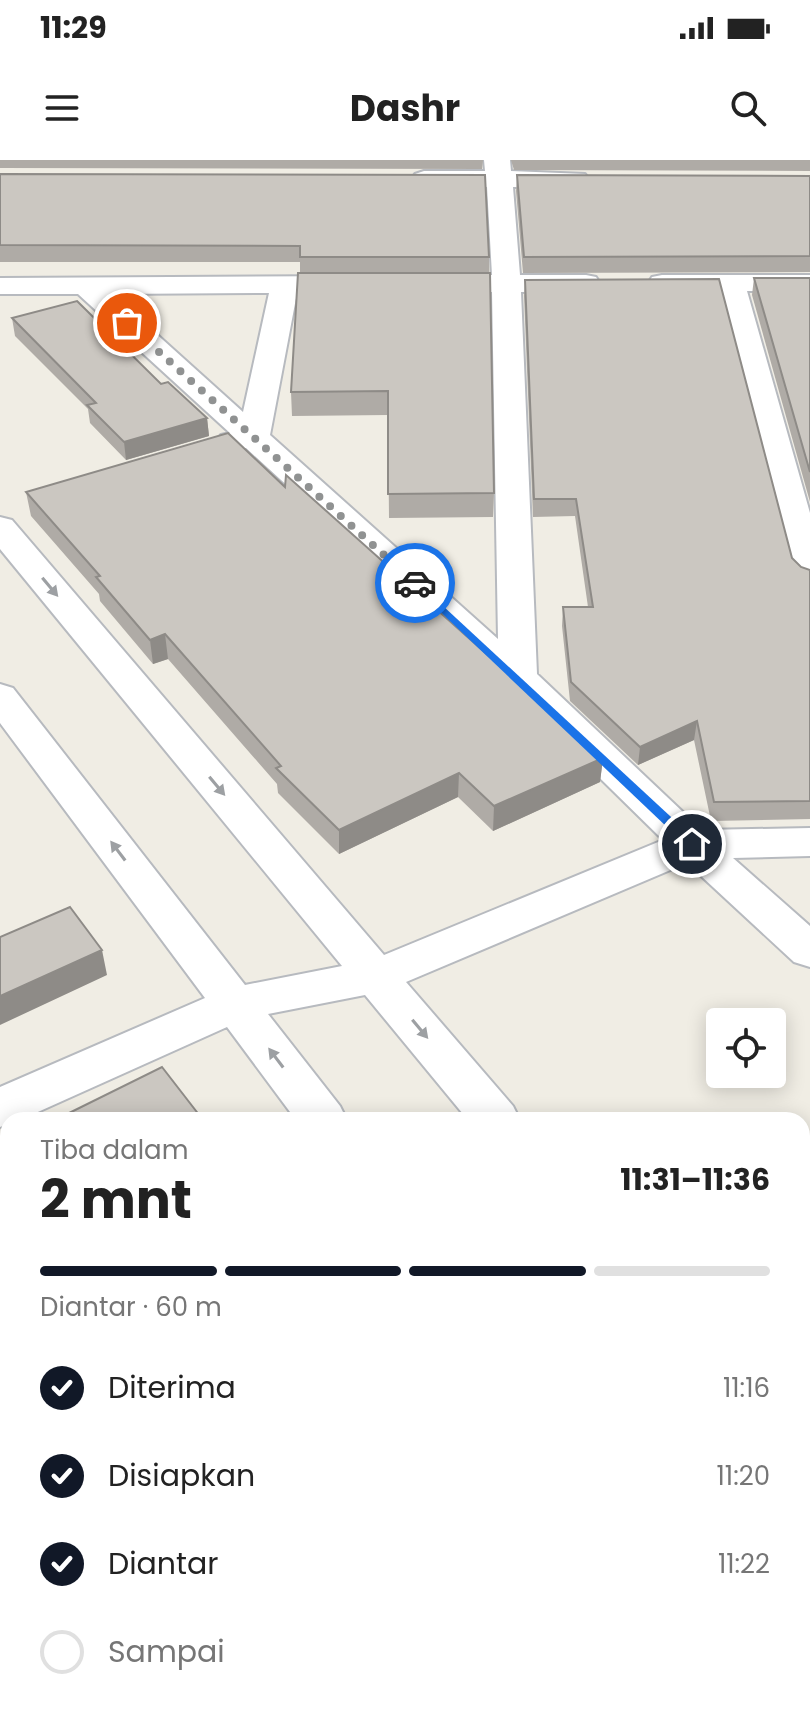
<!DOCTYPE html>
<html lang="id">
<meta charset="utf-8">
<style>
body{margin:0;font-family:Poppins,sans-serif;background:#f6f6f6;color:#222;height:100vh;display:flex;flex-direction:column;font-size:30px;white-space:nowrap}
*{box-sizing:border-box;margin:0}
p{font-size:26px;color:#767676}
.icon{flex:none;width:44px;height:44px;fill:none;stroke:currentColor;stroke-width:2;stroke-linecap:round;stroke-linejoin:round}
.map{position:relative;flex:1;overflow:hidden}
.details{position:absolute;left:0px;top:952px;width:810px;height:602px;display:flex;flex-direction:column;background:#fff;border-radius:24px 24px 0 0;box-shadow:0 4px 20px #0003}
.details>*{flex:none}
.tools{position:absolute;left:706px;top:848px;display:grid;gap:16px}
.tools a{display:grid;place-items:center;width:80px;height:80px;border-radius:8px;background:#fff;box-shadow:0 4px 20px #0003;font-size:40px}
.pin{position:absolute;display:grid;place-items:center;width:68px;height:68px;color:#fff;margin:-34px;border:4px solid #fff;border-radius:50%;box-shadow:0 2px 8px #0007}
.courier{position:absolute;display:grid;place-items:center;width:80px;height:80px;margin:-40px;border:6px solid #1a73e8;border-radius:50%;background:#fff;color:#222;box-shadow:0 2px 10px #0007}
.head em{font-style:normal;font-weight:700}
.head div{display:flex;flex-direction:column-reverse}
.head{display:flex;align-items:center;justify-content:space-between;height:136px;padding:0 40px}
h1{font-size:52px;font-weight:700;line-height:60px}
.bar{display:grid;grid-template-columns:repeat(4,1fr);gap:12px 8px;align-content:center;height:96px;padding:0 40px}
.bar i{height:10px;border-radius:6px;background:#e0e0e0}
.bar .on{background:#111827}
.bar p{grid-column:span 4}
ol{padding:0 40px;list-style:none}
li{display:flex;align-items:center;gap:24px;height:88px}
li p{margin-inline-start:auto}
li .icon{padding:8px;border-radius:50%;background:#111827;color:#fff;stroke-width:4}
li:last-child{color:#767676}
li i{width:44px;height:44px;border:4px solid #e0e0e0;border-radius:50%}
.status{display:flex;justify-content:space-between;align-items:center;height:56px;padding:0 40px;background:#fff;direction:ltr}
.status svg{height:22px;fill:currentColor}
header{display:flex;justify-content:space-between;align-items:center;height:104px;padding:0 40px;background:#fff;font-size:36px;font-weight:700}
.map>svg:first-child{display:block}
</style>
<div class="status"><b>11:29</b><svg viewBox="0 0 49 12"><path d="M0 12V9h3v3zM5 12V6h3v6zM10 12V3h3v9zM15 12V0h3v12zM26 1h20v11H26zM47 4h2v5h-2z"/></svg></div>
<header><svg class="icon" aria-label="menu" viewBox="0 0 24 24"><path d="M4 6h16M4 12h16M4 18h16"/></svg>Dashr<svg class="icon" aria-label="search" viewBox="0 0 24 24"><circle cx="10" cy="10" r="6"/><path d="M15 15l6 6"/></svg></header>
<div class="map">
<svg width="810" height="1553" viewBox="0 0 810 1553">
<rect width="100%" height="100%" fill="#f0ede4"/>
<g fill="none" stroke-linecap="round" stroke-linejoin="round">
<defs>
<path id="minor" d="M 484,0 L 510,0 L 511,11 L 585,14 L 589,19 L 585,24 L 576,27 L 513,27 L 520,115 L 586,115 L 596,117 L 600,123 L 596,129 L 586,131 L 521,132 L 537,514 L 702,670 L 810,668 L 810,696 L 733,698 L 810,766 L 810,807 L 794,802 L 687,703 L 406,822 L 513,946 L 520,960 L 468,960 L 365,835 L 268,854 L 340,946 L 347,960 L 296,960 L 227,867 L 20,960 L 8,960 L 8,964 L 0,967 L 0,927 L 205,838 L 0,563 L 0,524 L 13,528 L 245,825 L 342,806 L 0,389 L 0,357 L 12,360 L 384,795 L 663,680 L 505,525 L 246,288 L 232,292 L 221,289 L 216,282 L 221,275 L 230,273 L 78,134 L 0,134 L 0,118 L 358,116 L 368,118 L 372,124 L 368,130 L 297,133 L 270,275 L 498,479 L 492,132 L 430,132 L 420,130 L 416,124 L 420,118 L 430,116 L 492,115 L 487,27 L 424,27 L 415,24 L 411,19 L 415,14 L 424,11 L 485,11 ZM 269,133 L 243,252 L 112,134 Z
M 662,115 L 810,115 L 810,131 L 747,131 L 810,353 L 810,426 L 798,422 L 792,415 L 719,131 L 652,129 L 648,123 L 652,117 Z
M 0,1243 L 8,1246 L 8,1312 L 0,1309 Z
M 802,1301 L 810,1304 L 810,1364 L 802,1361 Z
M 802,1520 L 810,1520 L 810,1553 L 755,1553 L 757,1546 L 802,1546 Z
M 105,1546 L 171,1546 L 173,1553 L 108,1553 Z"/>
</defs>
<use href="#minor" stroke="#b7babf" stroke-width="4"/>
<use href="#minor" fill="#fff" fill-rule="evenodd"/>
</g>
<path fill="#afaba6" d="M 0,0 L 483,0 L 482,9 L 0,8 Z
M 511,0 L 810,0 L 810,11 L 514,10 Z
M 0,14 L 489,97 L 494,333 L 493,357 L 389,358 L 388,255 L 292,256 L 291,232 L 300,113 L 300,102 L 0,102 Z
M 517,15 L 810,16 L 810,112 L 523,113 L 516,31 Z
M 754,118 L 810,118 L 810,342 L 752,135 Z
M 525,120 L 801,407 L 810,410 L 810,659 L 711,661 L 694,580 L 638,605 L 570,541 L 562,466 L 563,447 L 588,447 L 575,356 L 533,357 L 524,136 Z
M 12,158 L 161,224 L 207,258 L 209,276 L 126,300 L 90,263 L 88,249 L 15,176 Z
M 285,327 L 603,598 L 600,622 L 493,671 L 458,637 L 339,694 L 278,633 L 277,624 L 168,499 L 153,504 L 100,441 L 99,434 L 31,356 L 26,332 Z
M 8,978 L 8,1116 L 0,1100 L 0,982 Z"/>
<path fill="#8e8b87" d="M 207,258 L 209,276 L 126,300 L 124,282 Z
M 165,474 L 168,499 L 153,504 L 150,480 Z
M 697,561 L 694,580 L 638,605 L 640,587 Z
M 603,598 L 600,622 L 493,671 L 494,646 Z
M 459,613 L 458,637 L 339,694 L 339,670 Z
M 102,790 L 107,815 L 0,865 L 0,836 Z
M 8,1435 L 8,1457 L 0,1462 L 0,1440 Z"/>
<path fill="#cbc7c1" stroke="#8e8b87" stroke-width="2" d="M 0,14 L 485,15 L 489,97 L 300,97 L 300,86 L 0,85 Z
M 517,15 L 810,16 L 810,96 L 524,97 Z
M 298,113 L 490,113 L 494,333 L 388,334 L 388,231 L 291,232 Z
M 754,118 L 810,118 L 810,312 Z
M 719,119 L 792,398 L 801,407 L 810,410 L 810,641 L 714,642 L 697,561 L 640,587 L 571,522 L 563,447 L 593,447 L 576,339 L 534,339 L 525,120 Z
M 77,141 L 161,224 L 168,222 L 207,258 L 124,282 L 87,245 L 96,243 L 12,158 Z
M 228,273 L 285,327 L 286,315 L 603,598 L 494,646 L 459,613 L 339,670 L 276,608 L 281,606 L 165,474 L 150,480 L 96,417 L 100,416 L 26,332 Z
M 70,747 L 102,790 L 0,836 L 0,777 Z
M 162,907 L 203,960 L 55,960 Z
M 8,978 L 8,1107 L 0,1091 L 0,982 Z
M 0,1398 L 8,1413 L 8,1435 L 0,1440 Z"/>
<defs><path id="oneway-solid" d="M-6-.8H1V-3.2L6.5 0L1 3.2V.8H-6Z" transform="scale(2)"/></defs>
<g fill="#9da0a3">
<use href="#oneway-solid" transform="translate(50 427) rotate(50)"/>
<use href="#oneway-solid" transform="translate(217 626) rotate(50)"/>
<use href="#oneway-solid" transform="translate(118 691) rotate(-127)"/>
<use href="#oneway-solid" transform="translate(420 869) rotate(50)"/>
<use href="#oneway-solid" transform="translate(276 898) rotate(-127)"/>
</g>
<path fill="#1a73e8" d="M 415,420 L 697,681 L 697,687 L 688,687 L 412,425 L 410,423 Z"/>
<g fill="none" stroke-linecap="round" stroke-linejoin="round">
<path stroke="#909292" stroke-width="8" stroke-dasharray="0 14.4" d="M 127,163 L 415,423"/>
</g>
</svg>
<div class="tools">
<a><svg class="icon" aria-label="locate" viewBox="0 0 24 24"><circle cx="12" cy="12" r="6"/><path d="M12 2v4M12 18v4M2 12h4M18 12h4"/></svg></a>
</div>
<div class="pin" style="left:127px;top:163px;background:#ea580c"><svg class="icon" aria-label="bag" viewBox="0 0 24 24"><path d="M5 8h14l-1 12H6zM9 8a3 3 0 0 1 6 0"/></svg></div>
<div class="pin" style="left:692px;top:684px;background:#1f2937"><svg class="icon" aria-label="home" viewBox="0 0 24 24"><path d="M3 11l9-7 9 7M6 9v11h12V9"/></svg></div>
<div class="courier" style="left:415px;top:423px"><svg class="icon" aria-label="car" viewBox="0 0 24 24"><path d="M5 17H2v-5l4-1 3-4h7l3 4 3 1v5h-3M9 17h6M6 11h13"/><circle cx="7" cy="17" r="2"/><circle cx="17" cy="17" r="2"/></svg></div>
<section class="details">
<div class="head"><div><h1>2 mnt</h1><p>Tiba dalam</p></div><em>11:31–11:36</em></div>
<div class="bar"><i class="on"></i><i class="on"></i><i class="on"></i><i></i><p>Diantar · 60 m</p></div>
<ol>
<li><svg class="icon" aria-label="check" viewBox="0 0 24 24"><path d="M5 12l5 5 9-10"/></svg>Diterima<p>11:16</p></li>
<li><svg class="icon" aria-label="check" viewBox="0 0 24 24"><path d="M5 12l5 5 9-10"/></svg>Disiapkan<p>11:20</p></li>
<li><svg class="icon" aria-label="check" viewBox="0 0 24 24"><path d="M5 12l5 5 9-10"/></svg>Diantar<p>11:22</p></li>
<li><i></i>Sampai</li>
</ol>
</section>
</div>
